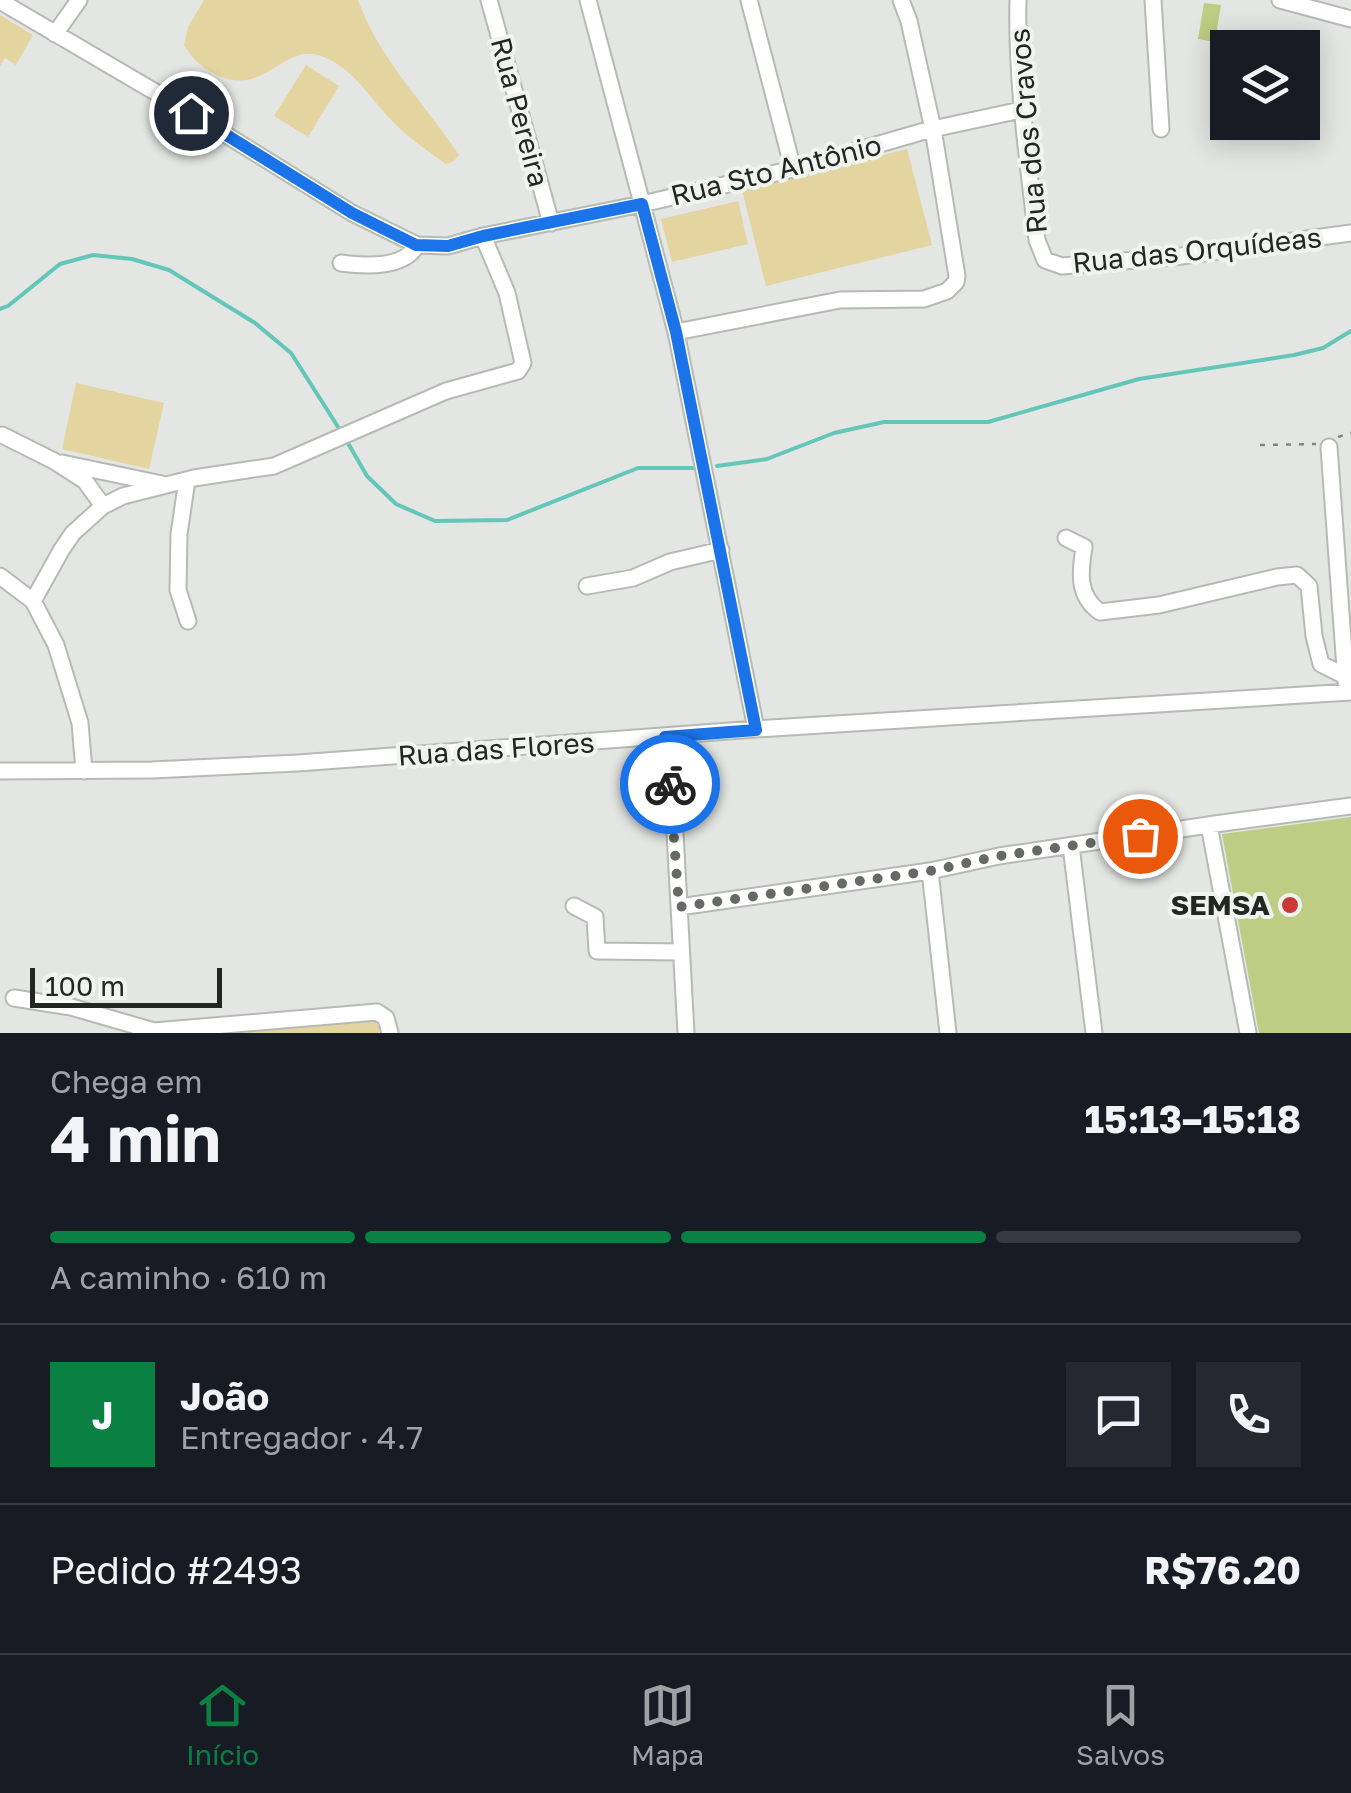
<!DOCTYPE html>
<html lang="pt">
<meta charset="utf-8">
<style>
body{margin:0;font-family:"Golos Text",sans-serif;background:#242831;color:#f1f3f6;height:100vh;display:flex;flex-direction:column;font-size:38px;white-space:nowrap}
*{box-sizing:border-box;margin:0}
p{font-size:32px;color:#9ea1a6}
.icon{flex:none;width:55px;height:55px;fill:none;stroke:currentColor;stroke-width:2;stroke-linecap:round;stroke-linejoin:round}
.map{position:relative;height:1033px;overflow:hidden}
.side{display:flex;flex-direction:column;background:#171b24;flex:1}
.side>*{flex:none}
.fabs{position:absolute;left:1210px;top:30px;display:grid;gap:20px}
.fabs a{display:grid;place-items:center;width:110px;height:110px;border-radius:0px;background:#171b24;box-shadow:0 5px 25px #0003;font-size:50px}
.scale{position:absolute;left:30px;bottom:25px;width:192px;box-sizing:border-box;padding-left:10px;border:5px solid #242624;border-top:0;font-size:28px;line-height:35px;white-space:nowrap;color:#242624;-webkit-text-stroke:8px #f0f4ef;paint-order:stroke}
.pin{position:absolute;display:grid;place-items:center;width:85px;height:85px;color:#fff;margin:-42px;border:5px solid #fff;border-radius:50%;box-shadow:0 2px 10px #0007}
.courier{position:absolute;display:grid;place-items:center;width:100px;height:100px;margin:-50px;border:8px solid #1a73e8;border-radius:50%;background:#fff;color:#222;box-shadow:0 2px 12px #0007}
.headline em{font-style:normal;font-weight:700}
.headline div{display:flex;flex-direction:column-reverse}
.headline{display:flex;align-items:center;justify-content:space-between;height:170px;padding:0 50px}
h1{font-size:65px;font-weight:700;line-height:75px}
.bar{display:grid;grid-template-columns:repeat(4,1fr);gap:15px 10px;align-content:center;height:120px;padding:0 50px}
.bar i{height:12px;border-radius:8px;background:#363941}
.bar .on{background:#0b8043}
.bar p{grid-column:span 4}
.line{display:flex;align-items:center;gap:25px;padding:0 50px;border-top:2px solid #363941}
.line div{flex:1}
.round{display:grid;place-items:center;flex:none;width:105px;height:105px;border-radius:0px;background:#242831}
.menu{display:flex;justify-content:space-around;align-items:center;height:140px;border-top:2px solid #363941;background:#171b24;font-size:28px;color:#9ea1a6}
.menu a{display:grid;justify-items:center;gap:5px}
.menu .on{color:#0b8043}
.map>svg:first-child{display:block}
</style>
<div class="map">
<svg width="1351" height="1033" viewBox="0 0 1351 1033">
<rect width="100%" height="100%" fill="#e3e6e2"/>
<path fill="#e4d49f" d="M 204,0 L 358,0 C 379,59 425,104 459,155 L 454,161 L 446,164 C 429,152 412,140 397,126 C 372,102 353,65 318,55 C 282,45 264,97 217,75 C 202,68 193,60 184,45 L 188,27 Z
M 0,15 L 33,35 L 16,65 L 5,58 L 0,66 Z
M 306,65 L 339,86 L 308,137 L 274,116 Z
M 907,149 L 932,245 L 766,286 L 742,190 Z
M 738,201 L 748,244 L 672,262 L 661,219 Z
M 76,383 L 164,403 L 149,469 L 62,449 Z
M 378,1019 L 379,1033 L 240,1033 Z"/>
<g fill="none" stroke-linecap="round" stroke-linejoin="round">
<path stroke="#63c6b9" stroke-width="4" d="M 0,309 L 8,306 L 60,264 L 93,255 L 132,259 L 169,270 L 255,323 L 291,353 L 340,430
M 345,438 L 367,476 L 396,504 L 435,521 L 507,520 L 638,468 L 694,468
M 717,466 L 767,459 L 834,433 L 884,422 L 988,422 L 1139,379 L 1294,355 L 1323,348 L 1351,331"/>
</g>
<path fill="#bfcc83" d="M 1204,3 L 1221,5 L 1215,42 L 1198,39 Z
M 1351,817 L 1351,1033 L 1259,1033 L 1222,834 Z"/>
<g fill="none" stroke-linecap="round" stroke-linejoin="round">
<defs>
<path id="minor" d="M 489,0 L 551,223
M 588,0 L 676,332 L 756,729
M 749,0 L 793,169
M 1018,0 C 1016,81 1028,160 1037,240 L 1045,260 L 1062,266 L 1174,257 L 1351,233
M 1153,0 L 1161,129
M 1280,0 L 1351,19
M 0,1 L 191,113 L 352,213 L 417,245 L 448,246 L 483,236 L 642,204 L 793,169 L 928,130 L 1021,110
M 55,34 L 79,0
M 341,263 C 363,266 404,269 417,245
M 676,332 L 840,300 L 924,299 L 947,291 L 956,282 L 957,276 L 933,129 L 909,21 L 901,0
M 2,435 L 54,461 L 85,481 L 103,506
M 1329,447 L 1346,682
M 62,463 L 162,484
M 187,480 L 179,534 L 178,590 L 188,621
M 1066,538 L 1084,547 C 1080,572 1077,596 1100,612 L 1159,605 L 1277,577 L 1297,575 L 1309,586 L 1314,636 L 1321,664 L 1345,676
M 0,576 L 33,601 L 56,645 L 80,723 L 84,771
M 587,586 L 633,578 L 670,562 L 721,550
M 33,601 L 62,549 L 73,533 L 103,506 L 123,496 L 194,478 L 274,466 L 446,391 L 518,371 L 523,363 L 507,293 L 483,236
M 665,737 L 674,815 L 686,1033
M 0,771 L 152,770 L 298,763 L 756,729 L 1351,692
M 1209,825 L 1248,1033
M 1071,846 L 1094,1033
M 930,871 L 948,1033
M 574,906 L 595,917 L 597,951 L 681,952
M 679,907 L 930,871 L 999,856 L 1222,823 L 1351,806
M 14,998 L 71,1007 L 154,1031 L 377,1012 L 386,1018 L 390,1033"/>
</defs>
<use href="#minor" stroke="#b6bab5" stroke-width="19"/>
<path stroke="#838582" stroke-width="2.5" stroke-dasharray="5 8" stroke-linecap="butt" d="M 1338,437 L 1351,433
M 1260,445 L 1316,444"/>
<use href="#minor" stroke="#fff" stroke-width="15"/>
</g>
<g fill="none" stroke-linecap="round" stroke-linejoin="round">
<path stroke="#676966" stroke-width="10" stroke-dasharray="0 18" d="M 670,784 L 679,907 L 930,871 L 999,856 L 1140,836"/>
<path stroke="#1a73e8" stroke-width="12" d="M 191,113 L 352,213 L 416,245 L 448,246 L 483,236 L 642,204 L 676,332 L 756,730 L 665,737 L 670,784"/>
</g>
<circle fill="#c83938" stroke="#f0f4ef" stroke-width="4" cx="1290" cy="905" r="10"/>
<g text-anchor="middle" stroke-width="8" stroke-linejoin="round" paint-order="stroke">
<g font-size="28" fill="#242624" stroke="#f0f4ef">
<text transform="translate(520 112) rotate(75)" y="10">Rua Pereira</text>
<text transform="translate(1028 131) rotate(-95)" y="10">Rua dos Cravos</text>
<text transform="translate(776 170) rotate(-14)" y="10">Rua Sto Antônio</text>
<text transform="translate(1197 250) rotate(-6)" y="10">Rua das Orquídeas</text>
<text transform="translate(496 749) rotate(-4)" y="10">Rua das Flores</text>
</g>
<g font-size="28" font-weight="bold" fill="#242624" stroke="#f0f4ef" text-anchor="end">
<text x="1270" y="915">SEMSA</text>
</g>
</g>
</svg>
<div class="fabs">
<a><svg class="icon" aria-label="layers" viewBox="0 0 24 24"><path d="M12 4l9 5-9 5-9-5zM3 14l9 5 9-5"/></svg></a>
</div>
<div class="scale">100 m</div>
<div class="pin" style="left:1140px;top:836px;background:#ea580c"><svg class="icon" aria-label="bag" viewBox="0 0 24 24"><path d="M5 8h14l-1 12H6zM9 8a3 3 0 0 1 6 0"/></svg></div>
<div class="pin" style="left:191px;top:113px;background:#1f2937"><svg class="icon" aria-label="home" viewBox="0 0 24 24"><path d="M3 11l9-7 9 7M6 9v11h12V9"/></svg></div>
<div class="courier" style="left:670px;top:784px"><svg class="icon" aria-label="bike" viewBox="0 0 24 24"><circle cx="6" cy="16" r="4"/><circle cx="18" cy="16" r="4"/><path d="M6 16l4-8h5l3 8M10 8l3 8H6M13 5h3"/></svg></div>
</div>
<section class="side">
<div class="headline"><div><h1>4 min</h1><p>Chega em</p></div><em>15:13–15:18</em></div>
<div class="bar"><i class="on"></i><i class="on"></i><i class="on"></i><i></i><p>A caminho · 610 m</p></div>
<div class="line" style="height:180px"><b class="round" style="background:#0b8043;color:#fff">J</b><div><b>João</b><p>Entregador · 4.7</p></div><a class="round"><svg class="icon" aria-label="chat" viewBox="0 0 24 24"><path d="M4 5h16v11H9l-5 4z"/></svg></a><a class="round"><svg class="icon" aria-label="phone" viewBox="0 0 24 24"><path d="M5 4h4l2 5-3 2q2 4 5 5l2-3 5 2v4C11 20 4 13 5 4z"/></svg></a></div>
<div class="line" style="height:130px"><div>Pedido #2493</div><b>R$76.20</b></div>
</section>
<nav class="menu">
<a class="on"><svg class="icon" aria-label="home" viewBox="0 0 24 24"><path d="M3 11l9-7 9 7M6 9v11h12V9"/></svg>Início</a>
<a><svg class="icon" aria-label="map" viewBox="0 0 24 24"><path d="M3 6l6-2 6 2 6-2v14l-6 2-6-2-6 2zM9 4v14M15 6v14"/></svg>Mapa</a>
<a><svg class="icon" aria-label="saved" viewBox="0 0 24 24"><path d="M7 4h10v16l-5-4-5 4z"/></svg>Salvos</a>
</nav>
